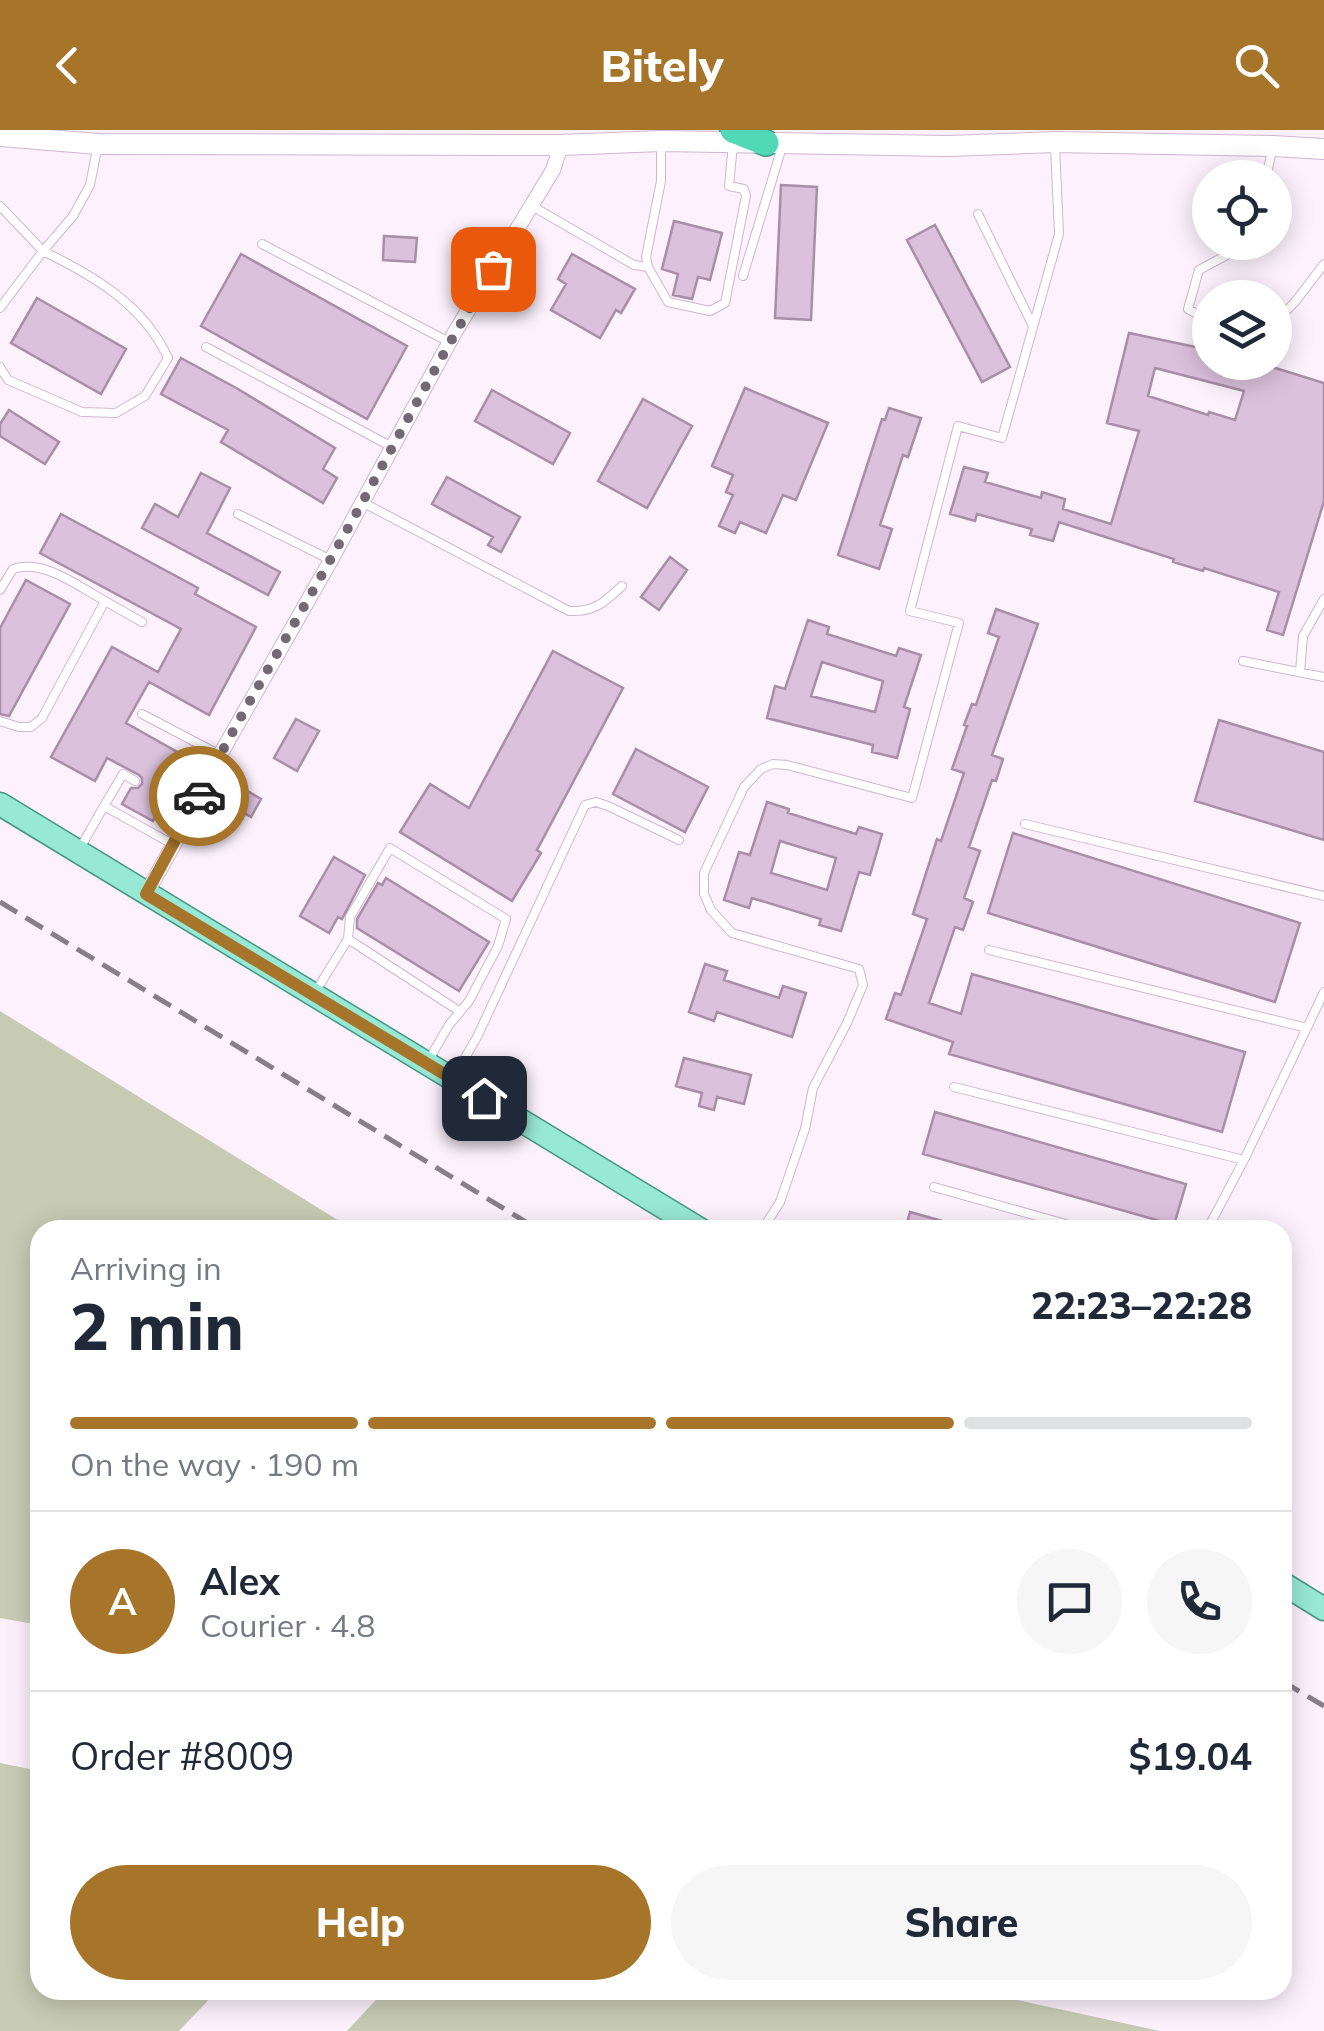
<!DOCTYPE html>
<meta charset="utf-8">
<style>
body{margin:0;font-family:Mulish,sans-serif;background:#f6f6f7;color:#1f2937;height:100vh;display:flex;flex-direction:column;font-size:38px;white-space:nowrap}
*{box-sizing:border-box;margin:0}
p{font-size:32px;color:#747a83}
.icon{flex:none;width:55px;height:55px;fill:none;stroke:currentColor;stroke-width:2;stroke-linecap:round;stroke-linejoin:round}
.map{position:relative;flex:1;overflow:hidden}
.details{position:absolute;left:30px;top:1090px;width:1262px;height:780px;display:flex;flex-direction:column;background:#fff;border-radius:30px;box-shadow:0 5px 25px #0003}
.details>*{flex:none}
.tools{position:absolute;left:1192px;top:30px;display:grid;gap:20px}
.tools a{display:grid;place-items:center;width:100px;height:100px;border-radius:50%;background:#fff;box-shadow:0 5px 25px #0003;font-size:50px}
.pin{position:absolute;display:grid;place-items:center;width:85px;height:85px;color:#fff;margin:-42px;border-radius:20px;box-shadow:0 5px 15px #0006}
.courier{position:absolute;display:grid;place-items:center;width:100px;height:100px;margin:-50px;border:8px solid #a6752a;border-radius:50%;background:#fff;color:#222;box-shadow:0 2px 12px #0007}
.summary em{font-style:normal;font-weight:800}
.summary div{display:flex;flex-direction:column-reverse}
.summary{display:flex;align-items:center;justify-content:space-between;height:170px;padding:0 40px}
h1{font-size:65px;font-weight:800;line-height:75px}
.bar{display:grid;grid-template-columns:repeat(4,1fr);gap:15px 10px;align-content:center;height:120px;padding:0 40px}
.bar i{height:12px;border-radius:8px;background:#e0e1e3}
.bar .active{background:#a6752a}
.bar p{grid-column:span 4}
.line{display:flex;align-items:center;gap:25px;padding:0 40px;border-top:2px solid #e0e1e3}
.line div{flex:1}
.round{display:grid;place-items:center;flex:none;width:105px;height:105px;border-radius:52px;background:#f6f6f7}
.primary-button{display:flex;gap:20px;margin-top:auto;padding:20px 40px}
.primary-button a{flex:1;height:115px;border-radius:60px;background:#a6752a;color:#fff;font-size:40px;font-weight:800;line-height:115px;text-align:center}
.primary-button a+a{background:#f6f6f7;color:#1f2937}
header{display:flex;justify-content:space-between;align-items:center;height:130px;padding:0 40px;background:#a6752a;color:#fff;font-size:45px;font-weight:800}
.map>svg:first-child{display:block}
</style>
<header><svg class="icon" aria-label="back" viewBox="0 0 24 24"><path d="M15 5l-7 7 7 7"/></svg>Bitely<svg class="icon" aria-label="search" viewBox="0 0 24 24"><circle cx="10" cy="10" r="6"/><path d="M15 15l6 6"/></svg></header>
<div class="map">
<svg width="1324" height="1901" viewBox="0 0 1324 1901">
<rect width="100%" height="100%" fill="#fcf1fc"/>
<path fill="#c8cbb4" d="M 0,881 L 354,1100 L 40,1100 L 40,1495 L 0,1488 Z
M 0,1633 L 40,1641 L 40,1860 L 218,1860 L 179,1901 L 0,1901 Z
M 385,1860 L 971,1860 L 1160,1901 L 347,1901 Z"/>
<path fill="#dcc1dc" stroke="#a88ea7" stroke-width="2.5" fill-rule="evenodd" d="M 781,55 L 817,57 L 811,190 L 775,188 Z
M 674,91 L 722,103 L 710,150 L 698,147 L 692,169 L 673,165 L 678,144 L 662,139 Z
M 935,95 L 1010,237 L 982,252 L 907,110 Z
M 384,106 L 417,108 L 415,132 L 383,130 Z
M 241,124 L 407,216 L 367,289 L 201,196 Z
M 572,124 L 635,159 L 621,183 L 616,180 L 600,208 L 551,180 L 566,154 L 558,149 Z
M 37,168 L 126,219 L 101,264 L 11,213 Z
M 1129,203 L 1210,220 L 1210,232 L 1256,232 L 1324,253 L 1324,371 L 1283,505 L 1267,500 L 1279,462 L 1204,438 L 1203,441 L 1173,432 L 1174,429 L 1059,392 L 1053,411 L 1030,405 L 1032,399 L 977,384 L 975,391 L 950,384 L 964,337 L 988,343 L 985,352 L 1041,368 L 1042,362 L 1065,369 L 1063,379 L 1111,394 L 1139,301 L 1107,293 ZM 1155,238 L 1244,261 L 1235,290 L 1209,282 L 1208,285 L 1148,266 Z
M 181,228 L 238,259 L 335,318 L 323,339 L 337,348 L 323,373 L 221,312 L 228,300 L 161,264 Z
M 745,258 L 828,293 L 796,370 L 783,365 L 766,403 L 740,392 L 735,403 L 719,396 L 733,365 L 726,362 L 733,345 L 712,336 Z
M 492,260 L 570,303 L 553,334 L 475,291 Z
M 643,269 L 692,296 L 647,378 L 598,351 Z
M 889,278 L 921,288 L 908,327 L 903,325 L 880,395 L 892,399 L 879,439 L 838,425 L 882,289 L 885,290 Z
M 9,280 L 59,312 L 45,334 L 0,306 L 0,294 Z
M 201,343 L 230,358 L 207,403 L 280,442 L 268,465 L 142,398 L 155,374 L 178,387 Z
M 447,347 L 520,387 L 501,422 L 488,415 L 493,407 L 432,374 Z
M 61,384 L 198,458 L 195,464 L 256,497 L 209,585 L 149,552 L 126,593 L 188,628 L 170,661 L 165,661 L 160,664 L 159,669 L 162,674 L 153,691 L 122,674 L 131,658 L 138,658 L 142,654 L 142,648 L 139,645 L 107,628 L 95,651 L 51,627 L 112,517 L 158,542 L 181,499 L 40,423 Z
M 670,427 L 687,440 L 659,480 L 641,467 Z
M 26,450 L 70,474 L 9,586 L 0,584 L 0,498 Z
M 996,479 L 1038,494 L 992,625 L 1003,629 L 996,651 L 992,650 L 969,717 L 980,721 L 964,768 L 973,772 L 963,800 L 955,797 L 929,873 L 961,884 L 972,844 L 1245,922 L 1222,1002 L 949,924 L 953,912 L 886,889 L 895,863 L 901,865 L 927,789 L 913,784 L 937,709 L 941,711 L 964,643 L 952,639 L 967,596 L 964,595 L 972,574 L 976,575 L 999,507 L 988,503 Z
M 808,490 L 829,497 L 827,504 L 896,526 L 899,518 L 921,525 L 904,577 L 910,579 L 897,628 L 872,622 L 873,615 L 767,588 L 775,556 L 785,559 ZM 822,532 L 883,551 L 875,582 L 811,566 Z
M 553,521 L 623,558 L 537,720 L 541,723 L 512,771 L 400,702 L 430,654 L 469,678 Z
M 296,589 L 319,601 L 297,641 L 274,628 Z
M 1219,590 L 1324,622 L 1324,710 L 1195,671 Z
M 636,619 L 708,657 L 685,702 L 613,664 Z
M 244,659 L 261,669 L 251,687 L 234,677 Z
M 767,672 L 789,679 L 788,683 L 856,704 L 859,697 L 882,704 L 870,745 L 859,742 L 841,801 L 819,795 L 821,789 L 752,768 L 749,778 L 724,770 L 739,722 L 750,725 ZM 780,711 L 836,728 L 827,760 L 771,743 Z
M 1013,703 L 1300,793 L 1275,872 L 988,783 Z
M 334,727 L 365,745 L 342,789 L 338,787 L 329,803 L 300,786 Z
M 386,748 L 489,812 L 459,861 L 357,798 L 357,789 L 378,753 L 382,755 Z
M 705,834 L 727,841 L 724,850 L 779,868 L 783,856 L 806,863 L 792,907 L 717,882 L 714,891 L 689,882 Z
M 684,928 L 751,945 L 744,974 L 717,967 L 714,980 L 699,976 L 702,963 L 676,956 Z
M 935,982 L 1186,1054 L 1174,1095 L 923,1024 Z
M 910,1082 L 960,1096 L 959,1100 L 905,1100 Z"/>
<g fill="none" stroke-linecap="round" stroke-linejoin="round">
<defs>
<path id="lane" d="M 661,13 L 661,51 L 646,127 L 648,137 L 668,172 L 710,181 L 725,173 L 746,66 L 744,59 L 729,56 L 733,14
M 1266,48 L 1272,20
M 0,76 L 43,121 L 73,86 L 90,55 L 98,14
M 532,76 L 634,135 L 648,137
M 978,84 L 1033,196
M 262,114 L 449,212
M 743,146 L 782,17
M 0,178 L 43,121 C 94,146 144,175 168,228 L 145,266 L 116,283 L 82,282 L 8,250 L 0,237
M 1210,191 L 1188,179 L 1199,140 L 1251,112
M 1275,192 L 1295,172 L 1324,134
M 206,217 L 392,317
M 362,372 L 569,481 C 594,482 604,473 622,456
M 238,384 L 331,430
M 0,460 L 13,439 C 44,429 78,456 105,471 L 42,588 L 31,597 L 19,597 L 0,591
M 105,471 L 142,492
M 1243,531 L 1324,547
M 1300,542 L 1303,506 L 1324,469
M 142,584 L 220,625
M 166,668 L 192,682
M 104,676 L 123,644 L 135,651
M 1025,694 L 1324,766
M 79,720 L 104,676 L 174,715
M 348,809 L 459,881
M 989,820 L 1307,898
M 316,861 L 348,809 L 350,787 L 390,718 L 506,789 L 498,816 L 469,871 L 449,895 L 428,931
M 455,945 L 477,907 L 585,675 L 596,672 L 608,676 L 679,710
M 954,957 L 1244,1030
M 934,1057 L 1087,1100
M 762,1100 L 780,1072 L 805,999 L 813,958 L 847,893 L 863,855 L 859,839 L 732,803 L 711,780 L 704,764 L 704,743 L 744,657 L 761,639 L 773,634 L 787,635 L 912,668 L 959,493 L 910,481 L 958,296 L 1002,308 L 1059,104 L 1055,16
M 1207,1100 L 1244,1030 L 1324,862"/>
<path id="street" d="M 146,764 L 192,682 L 220,625 L 331,430 L 455,202 L 553,40 L 561,15"/>
<path id="secondary" d="M 0,6 L 98,14 L 561,15 L 661,11 L 948,16 L 1055,12 L 1273,16 L 1324,19"/>
<path id="primary" d="M 0,674 L 701,1100
M 1282,1453 L 1324,1479"/>
<path id="highway" d="M 733,0 L 766,13"/>
</defs>
<use href="#lane" stroke="#d1b6d1" stroke-width="10"/>
<use href="#street" stroke="#d1b6d1" stroke-width="16"/>
<use href="#secondary" stroke="#d1b6d1" stroke-width="22"/>
<use href="#primary" stroke="#439785" stroke-width="25"/>
<use href="#highway" stroke="#439785" stroke-width="28"/>
<use href="#lane" stroke="#fff" stroke-width="8"/>
<use href="#street" stroke="#fff" stroke-width="14"/>
<use href="#secondary" stroke="#fff" stroke-width="20"/>
<use href="#primary" stroke="#97e8d4" stroke-width="22"/>
<use href="#highway" stroke="#51d8b7" stroke-width="25"/>
<path stroke="#887e88" stroke-width="5" stroke-dasharray="20 10" stroke-linecap="butt" d="M 0,772 L 539,1100
M 1282,1551 L 1324,1576"/>
</g>
<g fill="none" stroke-linecap="round" stroke-linejoin="round">
<path stroke="#736873" stroke-width="10" stroke-dasharray="0 18" d="M 199,666 C 239,586 286,510 329,432 C 384,335 435,235 493,139"/>
<path stroke="#a6752a" stroke-width="12" d="M 199,666 L 146,764 L 484,968"/>
</g>
</svg>
<div class="tools">
<a><svg class="icon" aria-label="locate" viewBox="0 0 24 24"><circle cx="12" cy="12" r="6"/><path d="M12 2v4M12 18v4M2 12h4M18 12h4"/></svg></a>
<a><svg class="icon" aria-label="layers" viewBox="0 0 24 24"><path d="M12 4l9 5-9 5-9-5zM3 14l9 5 9-5"/></svg></a>
</div>
<div class="pin" style="left:493px;top:139px;background:#ea580c"><svg class="icon" aria-label="bag" viewBox="0 0 24 24"><path d="M5 8h14l-1 12H6zM9 8a3 3 0 0 1 6 0"/></svg></div>
<div class="pin" style="left:484px;top:968px;background:#1f2937"><svg class="icon" aria-label="home" viewBox="0 0 24 24"><path d="M3 11l9-7 9 7M6 9v11h12V9"/></svg></div>
<div class="courier" style="left:199px;top:666px"><svg class="icon" aria-label="car" viewBox="0 0 24 24"><path d="M5 17H2v-5l4-1 3-4h7l3 4 3 1v5h-3M9 17h6M6 11h13"/><circle cx="7" cy="17" r="2"/><circle cx="17" cy="17" r="2"/></svg></div>
<section class="details">
<div class="summary"><div><h1>2 min</h1><p>Arriving in</p></div><em>22:23–22:28</em></div>
<div class="bar"><i class="active"></i><i class="active"></i><i class="active"></i><i></i><p>On the way · 190 m</p></div>
<div class="line" style="height:180px"><b class="round" style="background:#a6752a;color:#fff">A</b><div><b>Alex</b><p>Courier · 4.8</p></div><a class="round"><svg class="icon" aria-label="chat" viewBox="0 0 24 24"><path d="M4 5h16v11H9l-5 4z"/></svg></a><a class="round"><svg class="icon" aria-label="phone" viewBox="0 0 24 24"><path d="M5 4h4l2 5-3 2q2 4 5 5l2-3 5 2v4C11 20 4 13 5 4z"/></svg></a></div>
<div class="line" style="height:130px"><div>Order #8009</div><b>$19.04</b></div>
<div class="primary-button"><a>Help</a><a>Share</a></div>
</section>
</div>
